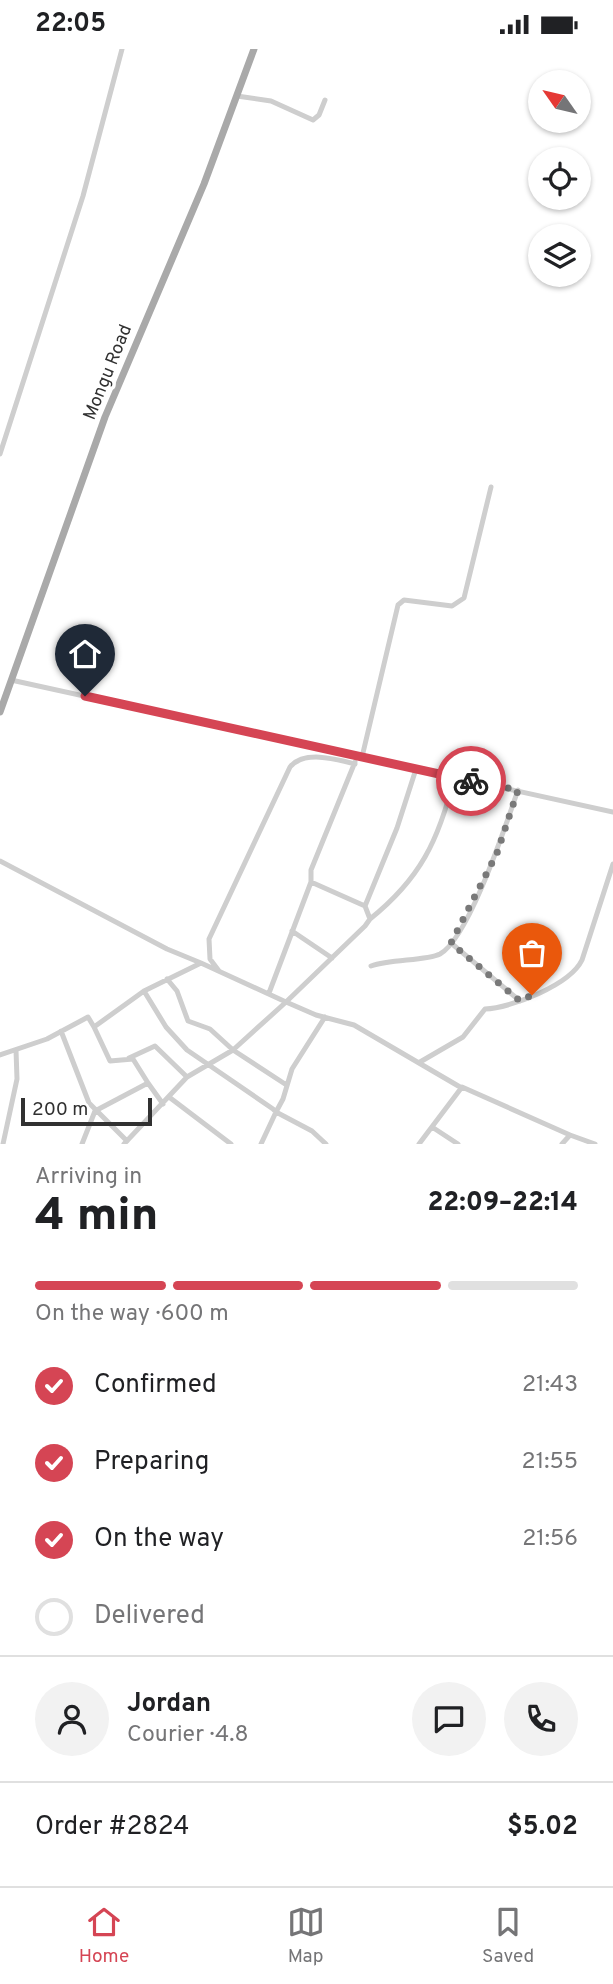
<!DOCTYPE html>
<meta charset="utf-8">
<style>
body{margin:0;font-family:Overpass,sans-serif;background:#f2f2f2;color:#202124;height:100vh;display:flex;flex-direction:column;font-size:26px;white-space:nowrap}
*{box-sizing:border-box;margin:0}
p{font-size:23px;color:#757577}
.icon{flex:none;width:38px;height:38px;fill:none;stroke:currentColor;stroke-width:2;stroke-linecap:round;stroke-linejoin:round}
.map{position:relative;height:1095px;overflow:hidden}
.drawer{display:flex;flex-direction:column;background:#fff;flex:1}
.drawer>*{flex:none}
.needle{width:46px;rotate:304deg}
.controls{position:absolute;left:528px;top:21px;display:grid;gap:14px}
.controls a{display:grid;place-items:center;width:63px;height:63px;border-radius:50%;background:#fff;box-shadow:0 2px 5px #0004;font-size:35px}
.scale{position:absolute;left:21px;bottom:18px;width:131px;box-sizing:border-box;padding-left:7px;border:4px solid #313131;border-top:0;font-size:19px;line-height:24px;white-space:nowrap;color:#313131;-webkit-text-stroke:5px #fff;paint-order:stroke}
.pin{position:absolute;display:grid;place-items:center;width:60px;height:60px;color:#fff;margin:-72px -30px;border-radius:50% 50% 50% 0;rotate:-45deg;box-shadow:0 0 7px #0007}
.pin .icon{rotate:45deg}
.courier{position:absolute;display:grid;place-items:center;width:70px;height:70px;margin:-35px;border:5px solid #d54554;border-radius:50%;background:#fff;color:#222;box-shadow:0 2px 9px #0007}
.summary em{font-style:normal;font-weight:800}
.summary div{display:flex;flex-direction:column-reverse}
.summary{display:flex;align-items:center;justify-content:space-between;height:119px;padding:0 35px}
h1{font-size:46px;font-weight:800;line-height:52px}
.bar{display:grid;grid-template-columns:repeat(4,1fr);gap:10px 7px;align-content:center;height:84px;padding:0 35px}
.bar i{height:9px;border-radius:5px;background:#e0e0e0}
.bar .selected{background:#d54554}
.bar p{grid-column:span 4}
.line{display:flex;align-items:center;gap:18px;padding:0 35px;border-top:2px solid #e0e0e0}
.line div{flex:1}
.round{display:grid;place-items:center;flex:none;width:74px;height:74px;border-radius:37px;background:#f2f2f2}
ol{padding:0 35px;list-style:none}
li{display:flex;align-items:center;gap:21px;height:77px}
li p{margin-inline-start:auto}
li .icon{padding:7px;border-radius:50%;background:#d54554;color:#fff;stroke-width:4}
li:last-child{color:#757577}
li i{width:38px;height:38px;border:4px solid #e0e0e0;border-radius:50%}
.status{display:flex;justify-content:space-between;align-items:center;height:49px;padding:0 35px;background:#fff;direction:ltr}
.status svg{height:19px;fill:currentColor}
.menu{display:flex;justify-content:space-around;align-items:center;height:98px;border-top:2px solid #e0e0e0;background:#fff;font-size:19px;color:#757577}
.menu a{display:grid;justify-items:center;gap:4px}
.menu .selected{color:#d54554}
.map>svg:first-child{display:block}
</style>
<div class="status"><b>22:05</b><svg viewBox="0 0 49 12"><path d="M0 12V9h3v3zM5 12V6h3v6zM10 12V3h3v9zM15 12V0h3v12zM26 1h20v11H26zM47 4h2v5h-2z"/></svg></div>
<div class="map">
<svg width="613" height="1095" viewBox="0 0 613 1095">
<rect width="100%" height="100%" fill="#fff"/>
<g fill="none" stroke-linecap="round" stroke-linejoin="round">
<path stroke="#cecece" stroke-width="5" d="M 237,47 L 271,52 L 313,71 L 319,66 L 325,51
M 0,405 L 83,147 L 122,0
M 11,631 L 613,763
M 362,708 L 398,556 L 404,551 L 452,557 L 464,549 L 491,438
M 0,812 L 167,900 L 201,914
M 311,833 L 311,821 L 355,713
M 365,857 L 397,779 L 416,720
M 370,870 C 420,830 439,791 454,729
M 292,882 L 332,909
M 451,894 L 520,952
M 371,917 C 391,910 426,912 440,905 C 469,889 506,775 518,741
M 219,922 L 210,910 L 209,890 L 290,718 C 304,701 336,710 355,715
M 167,930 L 177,942 L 188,972 L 210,980 L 233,1001 L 285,1035
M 144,942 L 166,978 L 187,1001 L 273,1060 L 276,1063 L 261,1095
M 325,968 L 292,1020 L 283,1050 L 276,1063 L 312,1082 L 326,1095
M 94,978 L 110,1012 L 133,1010 L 148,1034
M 61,982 L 89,1054 L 127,1092
M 0,1006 L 47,990 L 88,968 L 94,978 L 144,942 L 201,914 L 286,953 L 365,877 L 370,870 L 365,857 L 311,833 L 269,944
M 129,1009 L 155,997 L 187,1028
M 420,1013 L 463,988 L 485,960 C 511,959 570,936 582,911 L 613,815
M 169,1048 L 231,1095
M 432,1078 L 458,1095
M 3,1095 L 17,1030 L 16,1001
M 82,1095 L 95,1062 L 148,1034 L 163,1055
M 124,1095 L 187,1028 L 233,1001 L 286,953 L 316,966 L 354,976 L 460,1038
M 419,1095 L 462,1038 L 570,1086
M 562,1095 L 570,1086 L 595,1095"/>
<path stroke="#a9a9a9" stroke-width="7" d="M 0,663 L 105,368 L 204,135 L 254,0"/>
</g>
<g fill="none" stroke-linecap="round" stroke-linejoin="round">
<path stroke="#797979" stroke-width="7" stroke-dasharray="0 12.6" d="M 471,732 L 518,741 L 497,804 L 451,894 L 520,952 L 532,946"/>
<path stroke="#d54554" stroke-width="9" d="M 85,647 L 471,732"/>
</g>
<g text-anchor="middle" stroke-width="7" stroke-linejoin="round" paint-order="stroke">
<g font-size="18" fill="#313131" stroke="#fff">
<text transform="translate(107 323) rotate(-68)" y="6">Mongu Road</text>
</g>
</g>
</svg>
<div class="controls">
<a><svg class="needle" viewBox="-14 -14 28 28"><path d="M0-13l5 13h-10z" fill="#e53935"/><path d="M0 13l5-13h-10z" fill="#757577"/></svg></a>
<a><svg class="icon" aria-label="locate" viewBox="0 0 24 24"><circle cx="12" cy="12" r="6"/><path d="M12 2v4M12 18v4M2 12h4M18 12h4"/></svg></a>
<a><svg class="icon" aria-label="layers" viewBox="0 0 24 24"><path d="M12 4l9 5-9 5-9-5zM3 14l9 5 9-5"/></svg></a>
</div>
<div class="scale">200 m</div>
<div class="pin" style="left:532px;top:946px;background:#ea580c"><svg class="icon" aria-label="bag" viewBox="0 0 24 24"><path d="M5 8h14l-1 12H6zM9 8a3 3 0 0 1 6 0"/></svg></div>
<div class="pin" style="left:85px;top:647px;background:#1f2937"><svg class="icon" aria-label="home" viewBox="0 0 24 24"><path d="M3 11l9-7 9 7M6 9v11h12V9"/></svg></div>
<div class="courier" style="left:471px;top:732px"><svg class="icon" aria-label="bike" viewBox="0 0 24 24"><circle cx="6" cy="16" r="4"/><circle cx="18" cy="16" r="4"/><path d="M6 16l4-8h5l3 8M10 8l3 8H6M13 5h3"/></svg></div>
</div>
<section class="drawer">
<div class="summary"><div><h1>4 min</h1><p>Arriving in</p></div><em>22:09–22:14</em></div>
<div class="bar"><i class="selected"></i><i class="selected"></i><i class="selected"></i><i></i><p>On the way · 600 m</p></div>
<ol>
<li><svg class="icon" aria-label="check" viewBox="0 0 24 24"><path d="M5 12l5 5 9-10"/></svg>Confirmed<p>21:43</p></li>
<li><svg class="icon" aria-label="check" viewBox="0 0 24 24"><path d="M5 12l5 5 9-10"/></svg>Preparing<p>21:55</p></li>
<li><svg class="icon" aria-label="check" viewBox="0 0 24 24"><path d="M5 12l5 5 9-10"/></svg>On the way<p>21:56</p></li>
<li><i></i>Delivered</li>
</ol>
<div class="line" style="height:126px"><a class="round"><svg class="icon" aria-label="person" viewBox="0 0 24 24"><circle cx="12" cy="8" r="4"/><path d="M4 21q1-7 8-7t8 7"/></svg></a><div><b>Jordan</b><p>Courier · 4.8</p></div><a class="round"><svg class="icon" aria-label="chat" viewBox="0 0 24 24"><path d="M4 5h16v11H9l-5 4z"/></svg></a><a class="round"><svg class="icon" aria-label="phone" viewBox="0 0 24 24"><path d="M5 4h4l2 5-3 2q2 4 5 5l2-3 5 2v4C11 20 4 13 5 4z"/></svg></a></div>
<div class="line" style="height:91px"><div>Order #2824</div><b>$5.02</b></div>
</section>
<nav class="menu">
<a class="selected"><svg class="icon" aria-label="home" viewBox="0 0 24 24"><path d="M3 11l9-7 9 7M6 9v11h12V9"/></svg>Home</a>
<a><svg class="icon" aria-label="map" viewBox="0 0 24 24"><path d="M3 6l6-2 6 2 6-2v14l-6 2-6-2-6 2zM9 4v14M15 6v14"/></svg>Map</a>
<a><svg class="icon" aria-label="saved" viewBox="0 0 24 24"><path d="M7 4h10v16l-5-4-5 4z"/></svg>Saved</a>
</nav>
